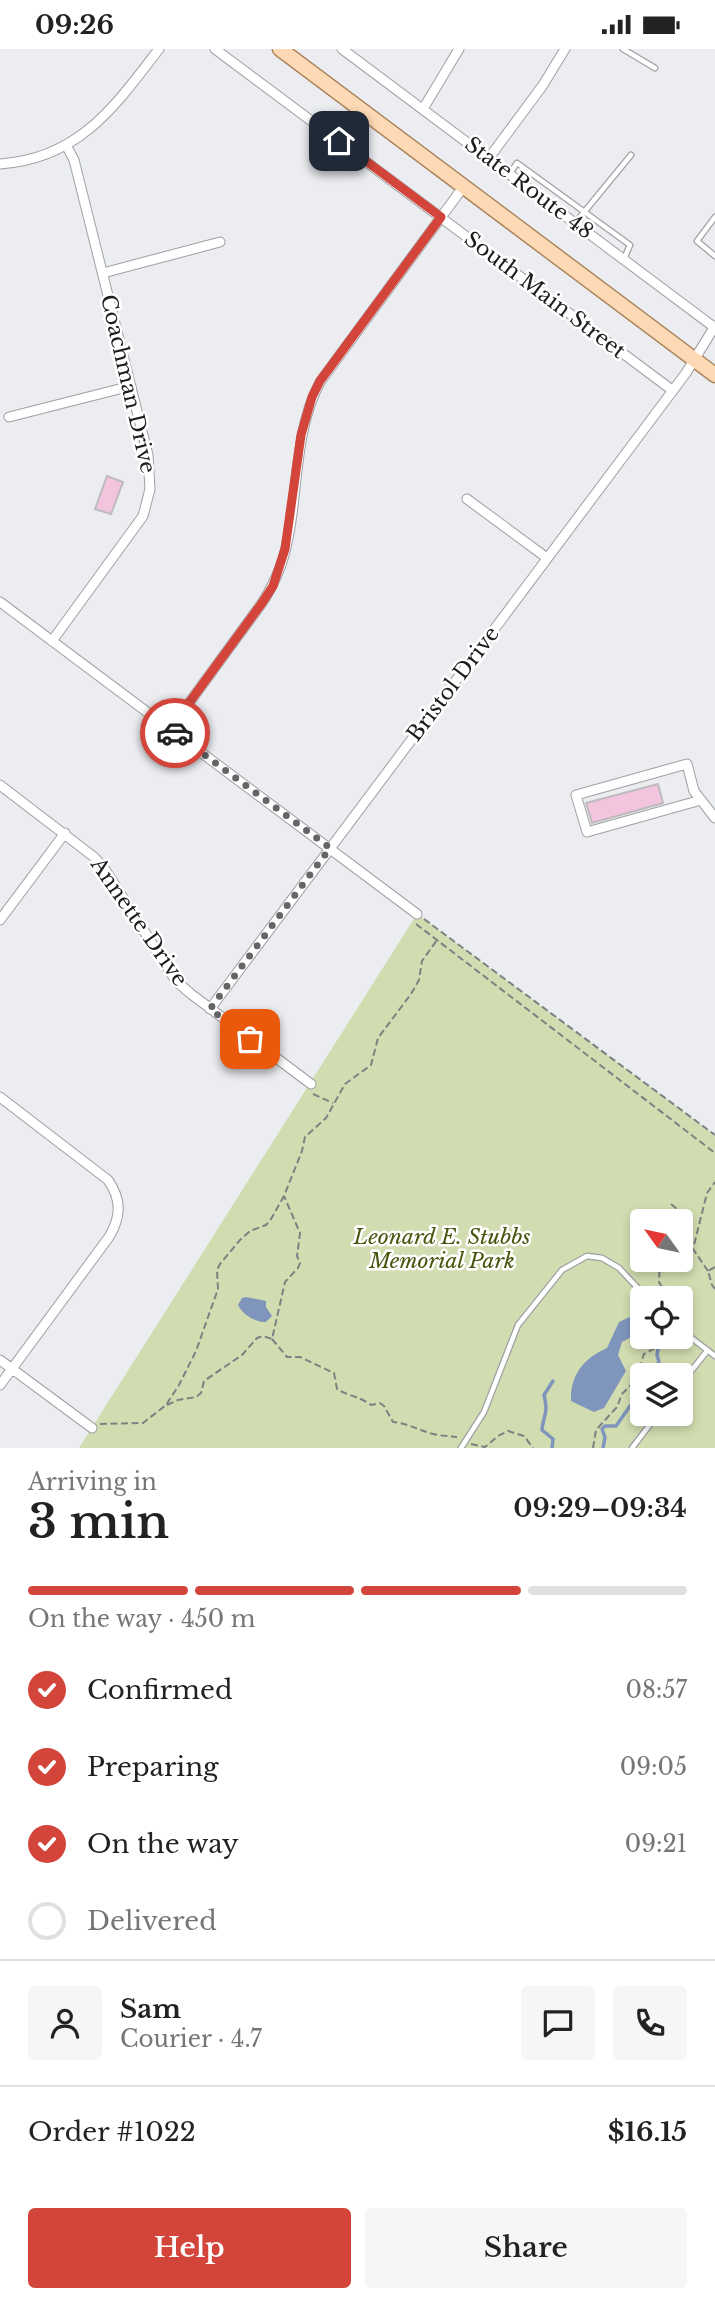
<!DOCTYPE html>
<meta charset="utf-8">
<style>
body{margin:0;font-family:"Libre Baskerville",serif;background:#f6f6f6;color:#222;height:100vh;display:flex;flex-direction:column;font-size:26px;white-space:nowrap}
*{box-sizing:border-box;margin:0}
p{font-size:23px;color:#767676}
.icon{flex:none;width:38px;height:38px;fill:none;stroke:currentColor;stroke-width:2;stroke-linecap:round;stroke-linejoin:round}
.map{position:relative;height:1399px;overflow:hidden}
.panel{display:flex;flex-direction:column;background:#fff;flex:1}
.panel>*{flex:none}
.needle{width:46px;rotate:303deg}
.buttons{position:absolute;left:630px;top:1160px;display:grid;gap:14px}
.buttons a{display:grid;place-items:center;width:63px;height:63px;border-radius:7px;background:#fff;box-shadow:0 4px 10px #0003;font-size:35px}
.pin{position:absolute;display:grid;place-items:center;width:60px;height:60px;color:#fff;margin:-30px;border-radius:14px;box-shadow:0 4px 10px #0006}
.courier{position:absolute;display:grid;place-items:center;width:70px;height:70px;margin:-35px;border:5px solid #d3453b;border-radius:50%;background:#fff;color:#222;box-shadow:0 2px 9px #0007}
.headline em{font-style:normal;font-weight:600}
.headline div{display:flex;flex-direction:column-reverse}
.headline{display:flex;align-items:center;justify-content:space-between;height:119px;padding:0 28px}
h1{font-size:46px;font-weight:600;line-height:52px}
.bar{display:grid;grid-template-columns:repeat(4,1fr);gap:10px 7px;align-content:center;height:84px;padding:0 28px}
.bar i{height:9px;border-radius:5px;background:#e0e0e0}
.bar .on{background:#d3453b}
.bar p{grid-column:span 4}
.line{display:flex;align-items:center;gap:18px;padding:0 28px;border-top:2px solid #e0e0e0}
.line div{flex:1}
.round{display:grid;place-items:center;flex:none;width:74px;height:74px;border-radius:7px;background:#f6f6f6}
ol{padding:0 28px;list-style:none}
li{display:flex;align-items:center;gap:21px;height:77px}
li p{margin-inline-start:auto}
li .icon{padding:7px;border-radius:50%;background:#d3453b;color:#fff;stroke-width:4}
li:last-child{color:#767676}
li i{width:38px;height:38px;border:4px solid #e0e0e0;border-radius:50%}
.action{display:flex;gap:14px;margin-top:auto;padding:14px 28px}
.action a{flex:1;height:80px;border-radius:7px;background:#d3453b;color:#fff;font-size:28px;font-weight:600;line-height:80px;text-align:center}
.action a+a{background:#f6f6f6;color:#222}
.status{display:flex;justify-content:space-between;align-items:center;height:49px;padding:0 35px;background:#fff;direction:ltr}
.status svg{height:19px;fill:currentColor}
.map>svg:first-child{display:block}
</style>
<div class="status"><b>09:26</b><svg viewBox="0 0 49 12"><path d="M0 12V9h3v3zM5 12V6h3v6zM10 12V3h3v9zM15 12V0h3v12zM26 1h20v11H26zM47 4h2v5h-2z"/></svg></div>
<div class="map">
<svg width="715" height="1399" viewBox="0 0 715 1399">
<rect width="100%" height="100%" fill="#ebedf1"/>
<path fill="#d1ddb0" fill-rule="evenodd" d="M 417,865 L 715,1086 L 715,1399 L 79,1399 ZM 642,1172 L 681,1172 L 681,1211 L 642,1211 ZM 642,1250 L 681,1250 L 681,1288 L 642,1288 ZM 642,1326 L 681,1326 L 681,1365 L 642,1365 Z"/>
<path fill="#7f95bc" d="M 246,1248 L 266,1252 L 266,1258 L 272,1267 L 266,1273 C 255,1273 243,1266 238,1256 L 242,1249 Z
M 630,1268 L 641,1275 L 635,1286 L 622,1293 L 618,1306 L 626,1322 L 604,1359 L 594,1363 L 571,1352 C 570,1326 584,1309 607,1299 L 619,1273 Z"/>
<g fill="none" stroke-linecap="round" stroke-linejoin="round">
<path stroke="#7f95bc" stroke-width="3.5" d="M 650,1326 L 659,1313 L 657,1306 L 660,1288
M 552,1399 L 553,1390 L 542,1381 C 543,1366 549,1365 544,1346 L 553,1332
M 603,1399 L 605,1388 L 602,1380 L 605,1377 L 616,1377 L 642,1340"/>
</g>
<path fill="#f3c4de" stroke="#bfbabd" stroke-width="2" d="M 107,427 L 123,433 L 111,465 L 95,460 Z
M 658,735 L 663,754 L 592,774 L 586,754 Z"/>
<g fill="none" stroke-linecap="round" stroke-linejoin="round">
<defs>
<path id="lane" d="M 623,0 L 655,19
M 510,124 L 517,114 L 630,196 L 624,210
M 715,168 L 697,192 L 715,207
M 576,173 L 631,106
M 681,1281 L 715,1307
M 681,1335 L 707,1302
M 461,1399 L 484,1363 L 518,1276 L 562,1221 L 587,1207 L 602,1209 L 619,1219 L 648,1250
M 632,1399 L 658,1365"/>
<path id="street" d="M 215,0 L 672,341
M 342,0 L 714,278
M 423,60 L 459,0
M 489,109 L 543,36 L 565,0
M 0,115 C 79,110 115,57 159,0
M 103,224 L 220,193
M 9,368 L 131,337
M 467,450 L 547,509
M 0,553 L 417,865
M 52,592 L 143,467 L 150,440 L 148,406 L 74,111 L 66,96
M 170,680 L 262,554 C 270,542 276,529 281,516 C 301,456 290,390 320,333 L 464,137
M 0,736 L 94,808 L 104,819 L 176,932 L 191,945 L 311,1035
M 701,751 L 587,783 L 576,746 L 687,715 L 694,742 L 715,769
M 0,871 L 65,784
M 210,960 L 686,324 L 715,277
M 0,1048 L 108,1131 C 122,1151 121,1168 109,1188 L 0,1336
M 0,1311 L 92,1379"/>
<path id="primary" d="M 280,0 L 715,326"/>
</defs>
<use href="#lane" stroke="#9ea0a4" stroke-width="7"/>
<use href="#street" stroke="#9ea0a4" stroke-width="11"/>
<use href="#primary" stroke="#ad865f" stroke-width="17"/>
<path stroke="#7e8082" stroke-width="2" stroke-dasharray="7 3.5" stroke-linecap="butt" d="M 424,870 L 715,1086
M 416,875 L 715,1104
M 313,1045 L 333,1054
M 671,1155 L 677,1160 L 681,1172
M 681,1193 L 692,1199
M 660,1211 L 659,1233 L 669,1250
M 715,1218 L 708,1222 L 712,1236 L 715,1240
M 708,1222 L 693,1200 L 707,1144 L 715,1133
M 272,1290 L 287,1308 L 300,1308 L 334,1324 L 337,1340 C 348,1347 359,1347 371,1356 L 380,1354 L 384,1357 L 393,1373 C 410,1375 418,1381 433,1385 C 441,1387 449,1387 457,1388
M 167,1356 L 178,1351 L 196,1348 L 201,1344 L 204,1332 L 242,1306 L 257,1289 L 263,1287 L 272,1290 L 285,1233 L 298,1219 L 300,1214 L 297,1207 L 300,1184 L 284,1147
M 100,1375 L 143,1374 L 166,1356 L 179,1336 L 196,1302 L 218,1240 L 217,1221 L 220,1215 L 240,1191 L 250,1182 L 266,1176 L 271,1170 L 284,1147 L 302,1102 L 305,1088 L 326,1069 L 345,1035 L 371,1016 L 378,989 L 411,945 L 419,931 L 422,912 L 437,891
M 471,1395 L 485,1398 L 498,1387 L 508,1382 L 524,1387 L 533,1399
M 593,1399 L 596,1381 L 617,1358 L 622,1345 L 635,1332 L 644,1305 L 676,1288"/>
<use href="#lane" stroke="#fff" stroke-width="4.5"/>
<use href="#street" stroke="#fff" stroke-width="9"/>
<use href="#primary" stroke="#fdd9b5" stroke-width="14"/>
</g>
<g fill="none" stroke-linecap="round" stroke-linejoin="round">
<path stroke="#646567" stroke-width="7" stroke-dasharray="0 12.6" d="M 175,684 L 330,799 L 210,960 L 250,990"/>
<path stroke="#d3453b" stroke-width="9" d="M 175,684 L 170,680 L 262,554 L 273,537 L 285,500 L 301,386 L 312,348 L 320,332 L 441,168 L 339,92"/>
</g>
<g text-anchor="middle" stroke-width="5" stroke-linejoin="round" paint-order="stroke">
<g font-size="21" fill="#1b1c1d" stroke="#fff">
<text transform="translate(529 139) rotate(37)" y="7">State Route 48</text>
<text transform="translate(545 246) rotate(37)" y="7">South Main Street</text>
<text transform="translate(128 335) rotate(77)" y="7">Coachman Drive</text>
<text transform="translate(453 635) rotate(-53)" y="7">Bristol Drive</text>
<text transform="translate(139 873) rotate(55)" y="7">Annette Drive</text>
</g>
<g font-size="21" font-style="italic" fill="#49550d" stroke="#fff">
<text x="442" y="1195">Leonard E. Stubbs<tspan x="442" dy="24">Memorial Park</tspan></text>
</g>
</g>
</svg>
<div class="buttons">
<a><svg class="needle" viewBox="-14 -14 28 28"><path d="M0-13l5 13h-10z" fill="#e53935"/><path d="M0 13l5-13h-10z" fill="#767676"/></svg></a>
<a><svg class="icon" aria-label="locate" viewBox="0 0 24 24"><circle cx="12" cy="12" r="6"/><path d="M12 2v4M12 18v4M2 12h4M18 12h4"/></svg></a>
<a><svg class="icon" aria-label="layers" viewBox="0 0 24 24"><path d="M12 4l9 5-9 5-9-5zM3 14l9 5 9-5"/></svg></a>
</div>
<div class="pin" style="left:250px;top:990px;background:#ea580c"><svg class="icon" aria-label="bag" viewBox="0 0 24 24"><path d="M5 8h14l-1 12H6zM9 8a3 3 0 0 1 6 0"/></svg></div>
<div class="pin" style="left:339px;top:92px;background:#1f2937"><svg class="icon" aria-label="home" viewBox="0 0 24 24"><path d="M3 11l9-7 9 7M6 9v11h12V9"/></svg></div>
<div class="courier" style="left:175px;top:684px"><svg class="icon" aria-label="car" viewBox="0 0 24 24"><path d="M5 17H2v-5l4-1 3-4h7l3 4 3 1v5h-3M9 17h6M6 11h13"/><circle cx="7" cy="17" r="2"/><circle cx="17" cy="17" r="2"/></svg></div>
</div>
<section class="panel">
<div class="headline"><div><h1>3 min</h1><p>Arriving in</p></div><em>09:29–09:34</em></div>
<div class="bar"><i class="on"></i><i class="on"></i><i class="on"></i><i></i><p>On the way · 450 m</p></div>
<ol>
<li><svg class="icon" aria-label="check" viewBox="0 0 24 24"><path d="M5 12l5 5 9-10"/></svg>Confirmed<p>08:57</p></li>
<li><svg class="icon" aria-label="check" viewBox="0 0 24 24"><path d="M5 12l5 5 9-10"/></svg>Preparing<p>09:05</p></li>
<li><svg class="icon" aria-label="check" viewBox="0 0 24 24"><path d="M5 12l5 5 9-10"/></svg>On the way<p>09:21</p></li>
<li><i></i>Delivered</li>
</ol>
<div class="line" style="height:126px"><a class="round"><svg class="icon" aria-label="person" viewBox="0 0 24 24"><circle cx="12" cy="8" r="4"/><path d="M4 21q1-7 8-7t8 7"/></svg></a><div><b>Sam</b><p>Courier · 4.7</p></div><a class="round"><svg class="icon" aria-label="chat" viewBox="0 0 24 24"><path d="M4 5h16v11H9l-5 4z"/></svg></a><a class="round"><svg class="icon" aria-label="phone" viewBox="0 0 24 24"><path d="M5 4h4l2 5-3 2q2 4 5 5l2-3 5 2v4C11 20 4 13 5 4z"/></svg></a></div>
<div class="line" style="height:91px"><div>Order #1022</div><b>$16.15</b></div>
<div class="action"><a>Help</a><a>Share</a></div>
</section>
